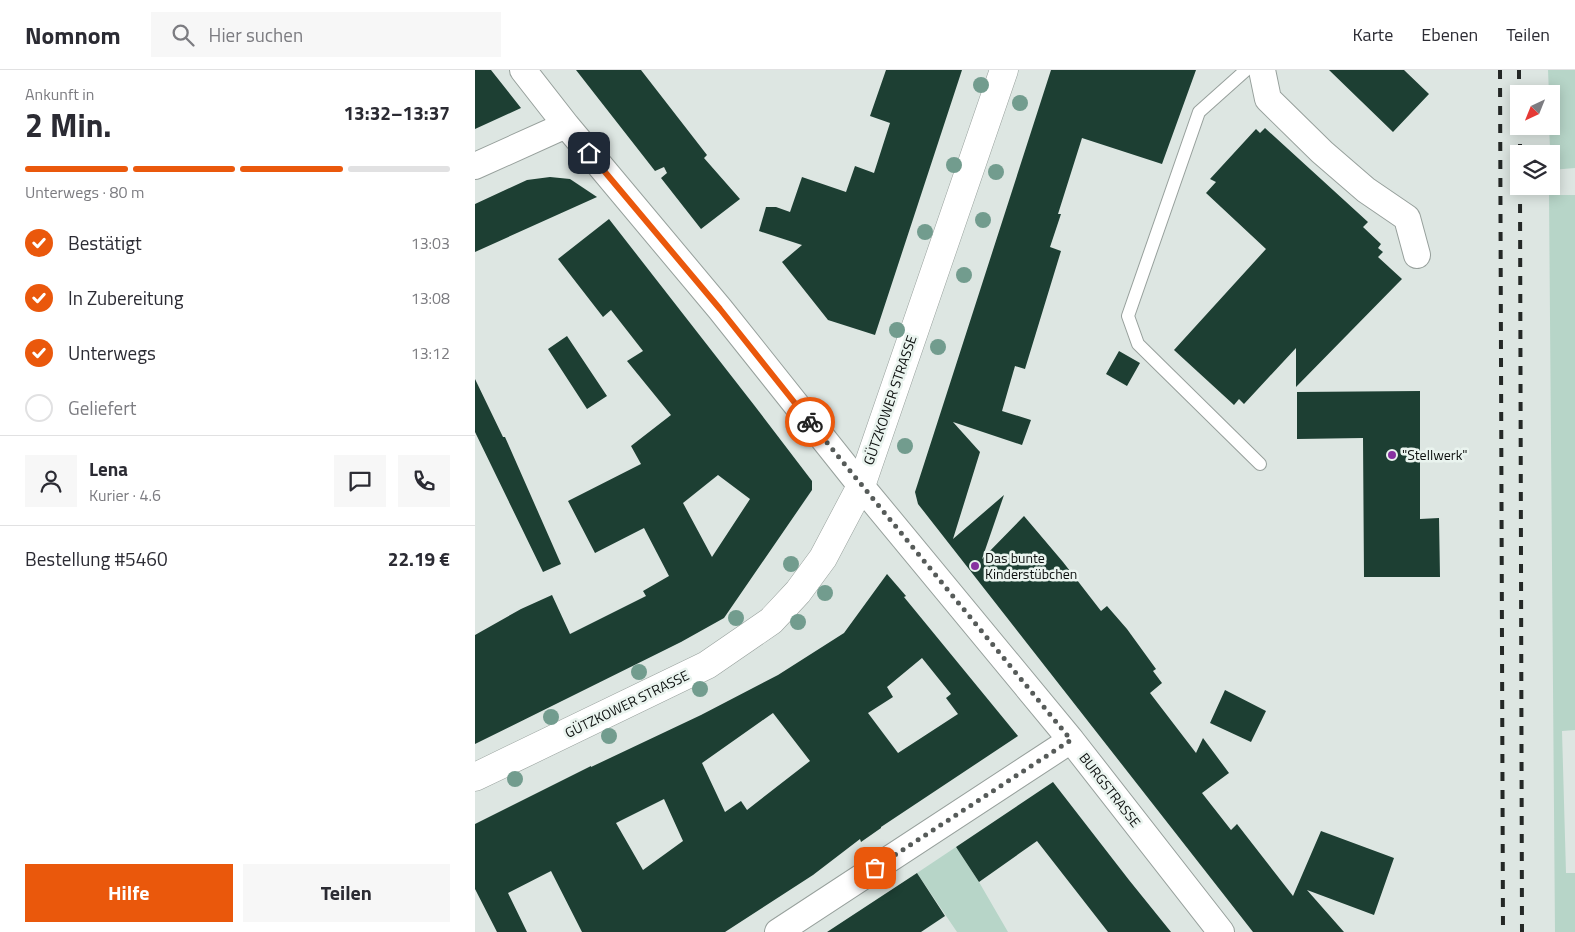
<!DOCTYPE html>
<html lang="de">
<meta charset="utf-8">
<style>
body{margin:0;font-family:"Titillium Web",sans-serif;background:#f7f7f7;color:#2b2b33;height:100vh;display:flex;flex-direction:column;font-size:19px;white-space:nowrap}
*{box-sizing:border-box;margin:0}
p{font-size:16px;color:#7c7c81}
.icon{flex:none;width:28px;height:28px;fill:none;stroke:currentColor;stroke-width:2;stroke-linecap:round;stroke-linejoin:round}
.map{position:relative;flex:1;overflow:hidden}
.drawer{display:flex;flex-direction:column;background:#fff;width:475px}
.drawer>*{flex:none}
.needle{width:32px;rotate:223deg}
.fabs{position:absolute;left:1035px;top:15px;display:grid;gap:10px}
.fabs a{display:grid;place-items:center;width:50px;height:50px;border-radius:0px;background:#fff;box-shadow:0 2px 12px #0003;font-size:25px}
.pin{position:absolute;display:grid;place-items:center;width:42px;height:42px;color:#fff;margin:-21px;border-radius:10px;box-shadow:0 2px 8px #0006}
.courier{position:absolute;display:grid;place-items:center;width:50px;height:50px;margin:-25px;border:4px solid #ea580c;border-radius:50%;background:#fff;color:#222;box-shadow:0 1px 6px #0007}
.summary em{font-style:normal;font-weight:700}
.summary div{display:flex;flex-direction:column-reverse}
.summary{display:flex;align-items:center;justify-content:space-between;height:85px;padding:0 25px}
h1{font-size:32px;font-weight:700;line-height:38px}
.bar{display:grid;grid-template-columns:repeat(4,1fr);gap:8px 5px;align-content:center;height:60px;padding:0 25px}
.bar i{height:6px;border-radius:4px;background:#e1e1e2}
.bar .active{background:#ea580c}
.bar p{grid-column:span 4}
.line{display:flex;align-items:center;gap:12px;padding:0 25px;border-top:1px solid #e1e1e2}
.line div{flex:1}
.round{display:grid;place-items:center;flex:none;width:52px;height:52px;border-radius:0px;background:#f7f7f7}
ol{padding:0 25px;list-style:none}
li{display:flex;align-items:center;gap:15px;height:55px}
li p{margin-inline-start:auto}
li .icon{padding:5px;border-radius:50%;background:#ea580c;color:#fff;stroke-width:4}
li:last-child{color:#7c7c81}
li i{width:28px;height:28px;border:2px solid #e1e1e2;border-radius:50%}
.primary-button{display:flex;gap:10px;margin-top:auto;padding:10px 25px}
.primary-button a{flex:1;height:58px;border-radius:0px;background:#ea580c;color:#fff;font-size:20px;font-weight:700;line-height:58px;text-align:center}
.primary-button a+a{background:#f7f7f7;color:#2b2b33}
header{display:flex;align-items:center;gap:30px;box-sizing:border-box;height:70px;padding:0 25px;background:#fff;border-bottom:1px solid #e1e1e2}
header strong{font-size:24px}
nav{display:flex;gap:28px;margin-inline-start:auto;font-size:18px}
.search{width:350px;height:45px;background:#f7f7f7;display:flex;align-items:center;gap:12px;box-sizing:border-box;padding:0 18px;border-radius:0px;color:#7c7c81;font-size:19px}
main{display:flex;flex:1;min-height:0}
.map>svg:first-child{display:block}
</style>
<header>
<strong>Nomnom</strong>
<div class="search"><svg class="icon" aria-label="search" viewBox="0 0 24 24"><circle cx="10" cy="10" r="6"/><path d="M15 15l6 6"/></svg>Hier suchen</div>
<nav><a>Karte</a><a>Ebenen</a><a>Teilen</a></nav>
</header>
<main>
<section class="drawer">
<div class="summary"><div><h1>2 Min.</h1><p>Ankunft in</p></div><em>13:32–13:37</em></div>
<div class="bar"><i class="active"></i><i class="active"></i><i class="active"></i><i></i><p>Unterwegs · 80 m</p></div>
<ol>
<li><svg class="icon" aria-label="check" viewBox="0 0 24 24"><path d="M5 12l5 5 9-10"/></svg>Bestätigt<p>13:03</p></li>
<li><svg class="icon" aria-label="check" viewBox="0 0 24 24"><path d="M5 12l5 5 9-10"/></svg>In Zubereitung<p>13:08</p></li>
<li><svg class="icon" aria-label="check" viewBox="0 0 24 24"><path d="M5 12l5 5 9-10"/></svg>Unterwegs<p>13:12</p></li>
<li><i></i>Geliefert</li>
</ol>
<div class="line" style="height:90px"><a class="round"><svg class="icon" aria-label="person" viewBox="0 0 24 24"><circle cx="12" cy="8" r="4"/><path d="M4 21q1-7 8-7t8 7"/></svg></a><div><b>Lena</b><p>Kurier · 4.6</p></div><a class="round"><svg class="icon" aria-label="chat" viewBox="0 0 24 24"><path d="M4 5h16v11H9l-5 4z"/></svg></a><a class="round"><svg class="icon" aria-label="phone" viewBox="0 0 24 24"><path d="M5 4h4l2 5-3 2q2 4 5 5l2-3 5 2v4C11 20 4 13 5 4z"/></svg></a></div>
<div class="line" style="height:65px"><div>Bestellung #5460</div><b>22.19 €</b></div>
<div class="primary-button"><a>Hilfe</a><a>Teilen</a></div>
</section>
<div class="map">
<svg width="1100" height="862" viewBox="0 0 1100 862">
<rect width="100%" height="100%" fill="#dde6e2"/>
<path fill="#b7d5c8" d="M 1073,0 L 1100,0 L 1100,98 L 1076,100 L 1074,56 L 1076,56 L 1076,24 L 1074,24 Z
M 1074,125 L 1100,125 L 1100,660 L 1087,661 L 1091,803 L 1100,803 L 1100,862 L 1080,862 Z
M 481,777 L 504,812 L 533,862 L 482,862 L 442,803 Z"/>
<path fill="#1d3f33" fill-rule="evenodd" d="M 0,0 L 16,0 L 46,38 L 0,59 Z
M 101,0 L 166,0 L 232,85 L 229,88 L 265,129 L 226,159 L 186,108 L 192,103 L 189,97 L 180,101 Z
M 411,0 L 487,0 L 400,265 L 353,250 L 307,192 L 327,175 L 284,161 L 291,137 L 301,137 L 315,142 L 327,107 L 371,122 L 380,96 L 399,103 L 415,53 L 395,46 Z
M 576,0 L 721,0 L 687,94 L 607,68 L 583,144 L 586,144 L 575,177 L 586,181 L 550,299 L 540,296 L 527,341 L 556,350 L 547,375 L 478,352 L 505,382 L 478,469 L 529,425 L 507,489 L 549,446 L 588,492 L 626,541 L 632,536 L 652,559 L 681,599 L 678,601 L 687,613 L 675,623 L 721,683 L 728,668 L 754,703 L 727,723 L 756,760 L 762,754 L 818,826 L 846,761 L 919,788 L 899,845 L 832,820 L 869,862 L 778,862 L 443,434 L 440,422 Z
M 854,0 L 929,0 L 954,24 L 918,62 Z
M 790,58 L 893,152 L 888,157 L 906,174 L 903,178 L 908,182 L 903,187 L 927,209 L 821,317 L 821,278 L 769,334 L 764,329 L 759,335 L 699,280 L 791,179 L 731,123 L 741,112 L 735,109 L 781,59 L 785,63 Z
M 75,107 L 95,109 L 122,127 L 0,182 L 0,134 L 52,110 Z
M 134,149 L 279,335 L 337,411 L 337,420 L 249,548 L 206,572 L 0,674 L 0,565 L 46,539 L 77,525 L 95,564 L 171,526 L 168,521 L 194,506 L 169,458 L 120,483 L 93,431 L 166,394 L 156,376 L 196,345 L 152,291 L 168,281 L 136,240 L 128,247 L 83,189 ZM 243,405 L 275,429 L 237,487 L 208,433 Z
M 92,266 L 132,326 L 112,339 L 73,279 Z
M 644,281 L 665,293 L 652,316 L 631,304 Z
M 0,309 L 28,367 L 30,367 L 86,494 L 68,502 L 0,362 Z
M 945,321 L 945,449 L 964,448 L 965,507 L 889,507 L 888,368 L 822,369 L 822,322 Z
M 412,504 L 431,526 L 429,527 L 543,666 L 406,757 L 406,758 L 386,772 L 385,769 L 338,805 L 250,862 L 107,862 L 76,801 L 33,823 L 52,862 L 22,862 L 0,819 L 0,754 L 116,696 L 116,697 L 226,645 L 303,605 L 369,563 ZM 447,588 L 476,624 L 471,628 L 483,644 L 423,683 L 393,643 L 418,627 L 412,617 ZM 298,643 L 335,691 L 272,740 L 266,731 L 250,742 L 227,693 ZM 189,729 L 208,771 L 168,800 L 141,753 Z
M 750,620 L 791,641 L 776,672 L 735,653 Z
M 578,712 L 654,810 L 696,862 L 633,862 L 562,771 L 504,812 L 481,777 Z
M 442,803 L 470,846 L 446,862 L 352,862 Z"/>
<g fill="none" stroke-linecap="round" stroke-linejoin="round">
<defs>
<path id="service" d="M 771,0 L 724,42 L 653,246 L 663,274 L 785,394"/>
<path id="minor" d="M 48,0 L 91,55 L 245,239 L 386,416 L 596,670 L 746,862
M 787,0 L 793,29 L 847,82 L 891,120 L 932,148 L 942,185
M 0,96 L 91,55
M 303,862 L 596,670"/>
<path id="tertiary" d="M 0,707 L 232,595 L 296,551 L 323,522 L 348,488 L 386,416 L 529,0"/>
</defs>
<use href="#service" stroke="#97a09c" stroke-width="14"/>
<use href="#minor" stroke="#97a09c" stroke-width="28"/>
<use href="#tertiary" stroke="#97a09c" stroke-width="29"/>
<use href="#service" stroke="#fff" stroke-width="12"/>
<use href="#minor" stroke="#fff" stroke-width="26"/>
<use href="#tertiary" stroke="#fff" stroke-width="28"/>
<path stroke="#242826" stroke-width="4" stroke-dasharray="9 9" stroke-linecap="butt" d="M 1025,0 L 1028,862
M 1044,0 L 1044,24
M 1045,56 L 1045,84
M 1045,116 L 1047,862"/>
</g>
<g fill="#729c8e">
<circle cx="506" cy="15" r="8"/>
<circle cx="545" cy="33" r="8"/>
<circle cx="479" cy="95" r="8"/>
<circle cx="521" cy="102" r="8"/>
<circle cx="508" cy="150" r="8"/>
<circle cx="450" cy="162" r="8"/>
<circle cx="489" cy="205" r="8"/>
<circle cx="422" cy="260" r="8"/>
<circle cx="463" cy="277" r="8"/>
<circle cx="430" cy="376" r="8"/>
<circle cx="316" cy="494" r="8"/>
<circle cx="350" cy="523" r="8"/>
<circle cx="261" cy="548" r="8"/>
<circle cx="323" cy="552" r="8"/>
<circle cx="164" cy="602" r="8"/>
<circle cx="225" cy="619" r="8"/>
<circle cx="76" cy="647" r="8"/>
<circle cx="134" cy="666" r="8"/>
<circle cx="40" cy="709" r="8"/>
</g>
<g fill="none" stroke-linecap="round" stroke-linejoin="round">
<path stroke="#565b59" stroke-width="5" stroke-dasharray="0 9" d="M 335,352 L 596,670 L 400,798"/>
<path stroke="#ea580c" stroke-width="6" d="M 114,83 L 245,239 L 335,352"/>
</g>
<g fill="#8732a0" stroke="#eaf4ef" stroke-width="2">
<circle cx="917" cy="385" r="5"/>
<circle cx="500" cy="496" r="5"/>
</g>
<g text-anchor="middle" stroke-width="5" stroke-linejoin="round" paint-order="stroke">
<g font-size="14" fill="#0d100f" stroke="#eaf4ef">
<text transform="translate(415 330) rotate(-71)" y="5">GÜTZKOWER STRASSE</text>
<text transform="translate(152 634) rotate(-26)" y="5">GÜTZKOWER STRASSE</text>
<text transform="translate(635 720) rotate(52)" y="5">BURGSTRASSE</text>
</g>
<g font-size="14" fill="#0d100f" stroke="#eaf4ef" text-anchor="start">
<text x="927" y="390">"Stellwerk"</text>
<text x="510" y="493">Das bunte<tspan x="510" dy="16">Kinderstübchen</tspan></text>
</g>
</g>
</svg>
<div class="fabs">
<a><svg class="needle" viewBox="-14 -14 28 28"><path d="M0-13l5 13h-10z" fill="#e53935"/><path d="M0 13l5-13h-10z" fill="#7c7c81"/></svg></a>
<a><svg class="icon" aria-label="layers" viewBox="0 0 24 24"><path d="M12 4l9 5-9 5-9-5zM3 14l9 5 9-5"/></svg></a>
</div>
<div class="pin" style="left:400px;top:798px;background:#ea580c"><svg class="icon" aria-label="bag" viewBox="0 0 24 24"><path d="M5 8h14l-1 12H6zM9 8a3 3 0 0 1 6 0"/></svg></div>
<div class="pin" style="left:114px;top:83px;background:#1f2937"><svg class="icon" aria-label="home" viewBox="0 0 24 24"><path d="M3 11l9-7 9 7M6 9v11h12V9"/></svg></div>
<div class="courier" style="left:335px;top:352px"><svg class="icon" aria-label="bike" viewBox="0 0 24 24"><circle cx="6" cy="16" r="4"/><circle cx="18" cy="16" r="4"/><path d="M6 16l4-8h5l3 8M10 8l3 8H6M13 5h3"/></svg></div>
</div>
</main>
